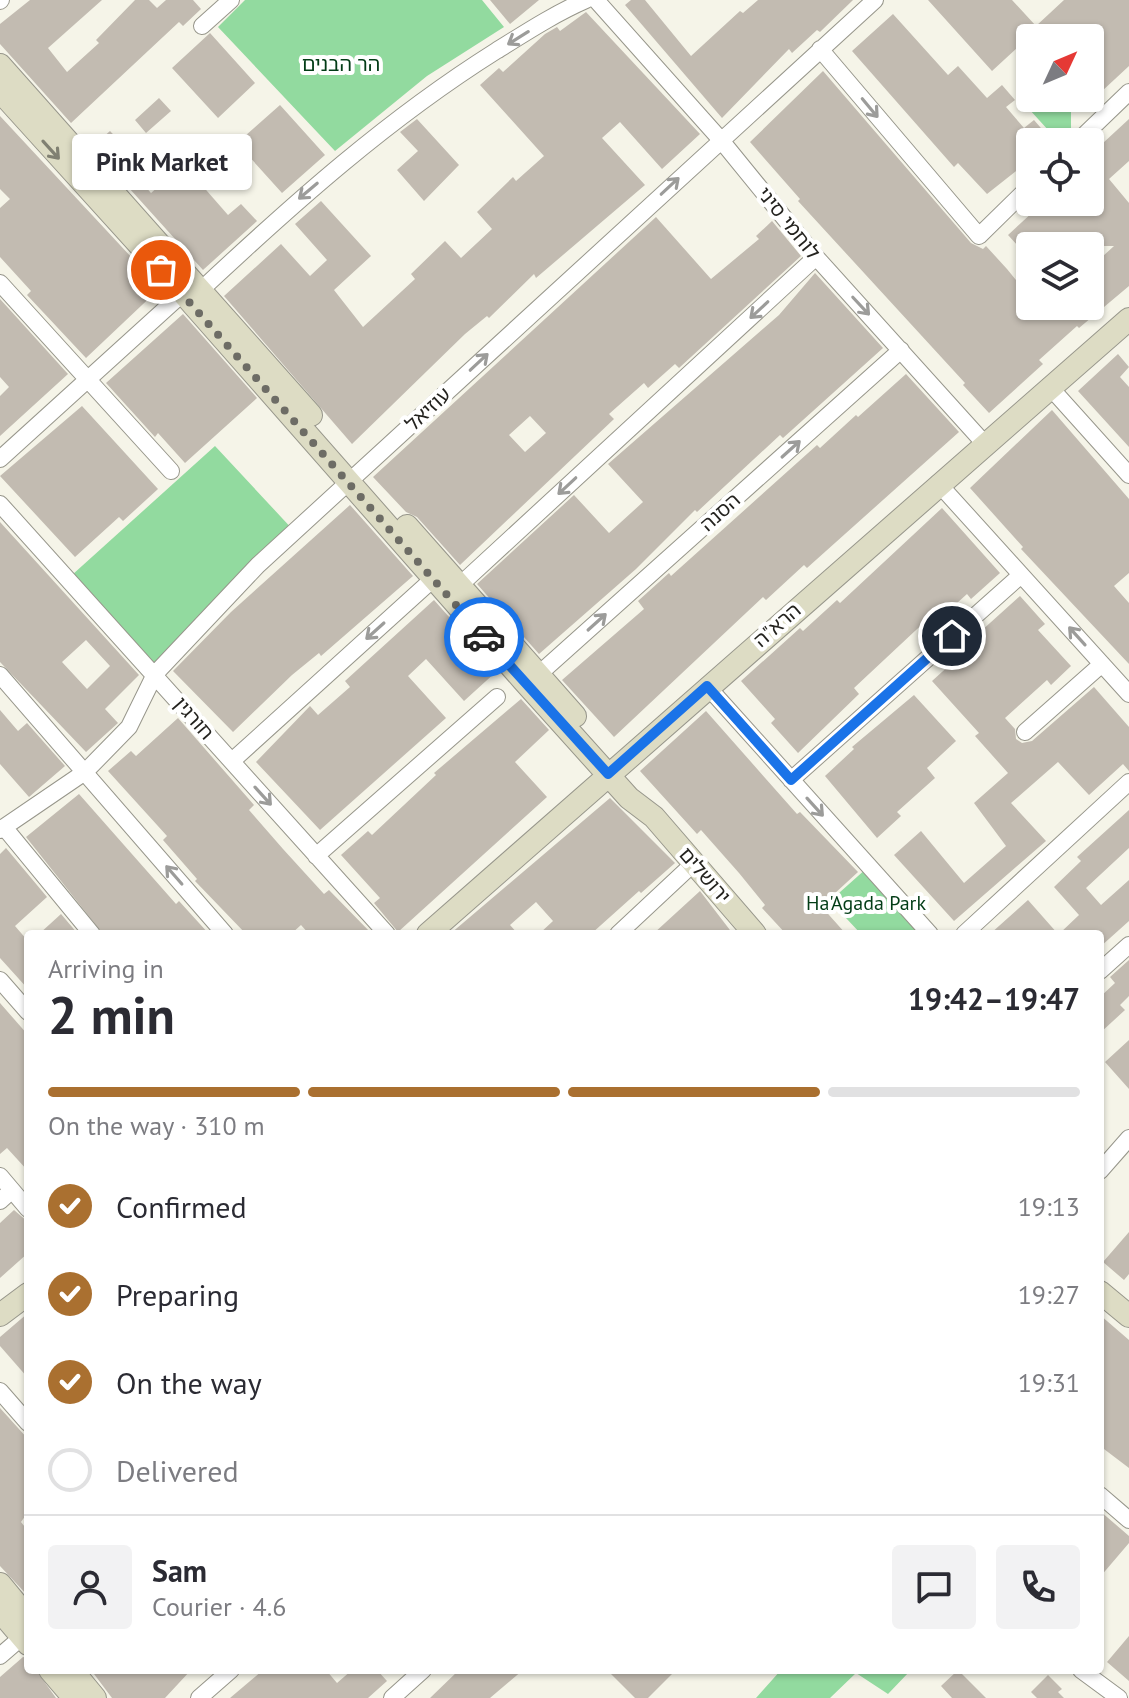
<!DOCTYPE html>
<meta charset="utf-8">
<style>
body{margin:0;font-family:"PT Sans","Noto Sans Hebrew",sans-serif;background:#f2f2f3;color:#2b2b33;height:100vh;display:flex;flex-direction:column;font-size:30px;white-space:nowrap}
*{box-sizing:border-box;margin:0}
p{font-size:26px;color:#7c7c81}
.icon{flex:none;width:44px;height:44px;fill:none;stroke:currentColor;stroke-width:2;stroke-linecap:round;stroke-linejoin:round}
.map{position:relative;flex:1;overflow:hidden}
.sheet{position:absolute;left:24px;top:930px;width:1080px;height:744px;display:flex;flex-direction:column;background:#fff;border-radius:8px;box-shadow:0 2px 6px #0004}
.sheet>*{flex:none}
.needle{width:52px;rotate:46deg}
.fabs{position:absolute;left:1016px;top:24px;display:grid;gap:16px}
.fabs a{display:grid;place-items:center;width:88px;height:88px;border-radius:8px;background:#fff;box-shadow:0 2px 6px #0004;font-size:40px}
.pin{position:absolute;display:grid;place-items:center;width:68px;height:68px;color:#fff;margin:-34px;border:4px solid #fff;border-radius:50%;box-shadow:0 2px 8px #0007}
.courier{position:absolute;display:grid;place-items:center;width:80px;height:80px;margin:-40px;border:6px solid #1a73e8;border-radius:50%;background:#fff;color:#222;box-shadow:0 2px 10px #0007}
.bubble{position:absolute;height:56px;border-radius:8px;background:#fff;box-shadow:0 2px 6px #0004;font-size:26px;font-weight:700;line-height:56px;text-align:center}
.head em{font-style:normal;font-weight:700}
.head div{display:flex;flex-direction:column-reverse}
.head{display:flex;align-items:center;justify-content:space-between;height:136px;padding:0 24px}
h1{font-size:52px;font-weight:700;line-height:60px}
.bar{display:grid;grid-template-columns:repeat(4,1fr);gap:12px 8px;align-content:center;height:96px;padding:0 24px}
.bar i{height:10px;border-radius:6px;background:#e1e1e2}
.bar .on{background:#aa7030}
.bar p{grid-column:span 4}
.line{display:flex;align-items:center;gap:20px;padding:0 24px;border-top:2px solid #e1e1e2}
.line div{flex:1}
.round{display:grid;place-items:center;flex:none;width:84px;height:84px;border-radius:8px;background:#f2f2f3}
ol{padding:0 24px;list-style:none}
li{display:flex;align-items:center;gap:24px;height:88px}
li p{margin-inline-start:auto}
li .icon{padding:8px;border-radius:50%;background:#aa7030;color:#fff;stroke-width:4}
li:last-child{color:#7c7c81}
li i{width:44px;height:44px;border:4px solid #e1e1e2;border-radius:50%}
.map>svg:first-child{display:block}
</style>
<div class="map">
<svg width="1129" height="1698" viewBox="0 0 1129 1698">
<rect width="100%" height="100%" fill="#f5f4e8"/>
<path fill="#92da9f" d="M 245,0 L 482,0 L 504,27 L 427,76 L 335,151 L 218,27 Z
M 1030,86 L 1030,98 L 1065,98 L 1071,104 L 1071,132 L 1064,142 L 1059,142 L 1019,98 Z
M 215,446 L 295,532 L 154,666 L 72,575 Z
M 867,868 L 926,934 L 861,934 L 830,901 Z
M 781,1670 L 910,1670 L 910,1671 L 888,1694 L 856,1673 L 830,1698 L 756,1698 Z"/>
<path fill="#c2bbb1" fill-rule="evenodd" d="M 30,0 L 102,0 L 48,48 L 67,72 L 99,43 L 96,40 L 135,0 L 149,0 L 157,8 L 166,0 L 193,0 L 201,9 L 183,26 L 179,22 L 71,123 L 0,44 L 0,24 Z
M 490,0 L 539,0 L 510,24 Z
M 631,0 L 645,0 L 691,56 L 740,11 L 743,13 L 758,0 L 853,0 L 820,32 L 817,30 L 792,53 L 789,49 L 722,118 L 625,5 Z
M 928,0 L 1012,0 L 1036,26 L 1064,0 L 1129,0 L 1129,66 L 1101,92 L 1090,80 L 1090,38 L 1064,38 L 1053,25 L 1043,34 L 1047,38 L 1030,38 L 1030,45 L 1022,53 L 1017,48 L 992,71 Z
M 586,12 L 700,134 L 662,169 L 620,122 L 602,138 L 645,185 L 536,278 L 534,274 L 489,318 L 487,316 L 465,334 L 352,444 L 224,296 L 281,244 L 310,276 L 327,260 L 295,224 L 321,201 L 371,256 L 334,290 L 363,327 L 415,279 L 411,274 L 445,241 L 461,258 L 492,229 L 477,212 L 513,177 L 516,181 L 544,156 L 480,85 L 499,68 L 503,72 L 545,34 L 557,27 L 560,31 Z
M 893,14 L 948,75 L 958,66 L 987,98 L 1002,85 L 1015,100 L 1006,107 L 1024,128 L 1034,120 L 1053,142 L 1030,142 L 1030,160 L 987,194 L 958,163 L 954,167 L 852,51 Z
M 210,33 L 255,83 L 218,118 L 172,68 Z
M 823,71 L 971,243 L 983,249 L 986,246 L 1007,269 L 1030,297 L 1030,306 L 1090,306 L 1090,268 L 1114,246 L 1030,246 L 1030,259 L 1008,235 L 1034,211 L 1029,202 L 1090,202 L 1090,155 L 1129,119 L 1129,161 L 1109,179 L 1129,203 L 1129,286 L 1079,328 L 1077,326 L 1039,360 L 1043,364 L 989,413 L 963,385 L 965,383 L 798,201 L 800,199 L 750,142 Z
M 159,98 L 171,111 L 146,133 L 135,120 Z
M 280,105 L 325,155 L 282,193 L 237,143 Z
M 0,116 L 160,288 L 86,358 L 27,295 L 31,291 L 0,257 L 0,208 L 10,199 L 0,189 Z
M 417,119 L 459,165 L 424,201 L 397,170 L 418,151 L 400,132 Z
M 110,131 L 130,152 L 122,160 L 151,193 L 204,146 L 221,164 L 200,183 L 228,215 L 241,204 L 257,221 L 203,270 L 92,147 Z
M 656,217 L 711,279 L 759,239 L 756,236 L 772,221 L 801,256 L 679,368 L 675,364 L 648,388 L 644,383 L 609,414 L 614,419 L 460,565 L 417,517 L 406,512 L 373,477 ZM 530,416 L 546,433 L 525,452 L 509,435 Z
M 815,273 L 883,348 L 783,438 L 780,435 L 697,512 L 695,510 L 636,569 L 539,654 L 477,584 L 574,495 L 609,533 L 643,502 L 608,464 L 779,315 Z
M 0,299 L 68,374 L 0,436 L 0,396 L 9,387 L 0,377 Z
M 183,314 L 257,398 L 185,463 L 158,433 L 155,437 L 106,383 Z
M 1118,354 L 1129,367 L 1120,377 L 1129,387 L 1129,447 L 1078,391 Z
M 906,374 L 959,432 L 807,568 L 804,565 L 766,600 L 763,597 L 614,737 L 562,680 L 644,609 L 638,601 L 669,573 L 671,576 L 817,445 L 820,448 L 856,415 L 858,417 Z
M 82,406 L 158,489 L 123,521 L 119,517 L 75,557 L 0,476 Z
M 1052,410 L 1129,499 L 1129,573 L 1114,586 L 1129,603 L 1129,664 L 1021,549 L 1023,547 L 970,488 Z
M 350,505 L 413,576 L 321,656 L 319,653 L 292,675 L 233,732 L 173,671 L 231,612 Z
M 942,508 L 1000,573 L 971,599 L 967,594 L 936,622 L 931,616 L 854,688 L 859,694 L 798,753 L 771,723 L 775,719 L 741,681 L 800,628 L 803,631 L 837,600 L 840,603 Z
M 0,522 L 139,675 L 105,709 L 118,723 L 86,752 L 0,662 ZM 86,640 L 110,666 L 87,689 L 62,662 Z
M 1020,596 L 1045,624 L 1038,630 L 1071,666 L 1051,685 L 1047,680 L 1005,718 L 1015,729 L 1016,739 L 1022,743 L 1032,741 L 1094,687 L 1129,727 L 1129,771 L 1123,764 L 1089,795 L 1058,762 L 1011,803 L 1046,841 L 954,921 L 894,855 L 921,831 L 964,883 L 1006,846 L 974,803 L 1008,773 L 975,736 L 979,733 L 932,681 L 963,653 L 960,650 Z
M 434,600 L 497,671 L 464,701 L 426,659 L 408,676 L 446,718 L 320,830 L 256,762 L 310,706 L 318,715 L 350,687 L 345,681 Z
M 914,695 L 956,741 L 927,768 L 935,778 L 897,812 L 901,816 L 877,838 L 825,776 L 854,749 L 852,747 Z
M 521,699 L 549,730 L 515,762 L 547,797 L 398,932 L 374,903 L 380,898 L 341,855 L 368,831 L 372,835 L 436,775 L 434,773 Z
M 0,710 L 18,731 L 27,723 L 65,766 L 29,797 L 0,764 Z
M 706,711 L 797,814 L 800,812 L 858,872 L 821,906 L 846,934 L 786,934 L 762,908 L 765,905 L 739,873 L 701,830 L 697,834 L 640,771 Z
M 178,718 L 254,805 L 249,810 L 283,849 L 324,894 L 329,890 L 372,934 L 309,934 L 301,925 L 291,934 L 246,934 L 195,881 L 197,879 L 163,840 L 167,836 L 108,771 L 131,751 L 136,756 Z
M 79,794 L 176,904 L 179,901 L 209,934 L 103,934 L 26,837 Z
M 610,798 L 675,863 L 641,893 L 639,891 L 591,934 L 539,934 L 553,921 L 536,902 L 510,925 L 518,934 L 450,934 Z
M 1129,810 L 1129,848 L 1086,888 L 1101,905 L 1129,880 L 1129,921 L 1100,947 L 1100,934 L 1059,934 L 1079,915 L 1054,887 L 1081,861 L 1077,857 Z
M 6,848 L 47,897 L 15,926 L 28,941 L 28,989 L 0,958 L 0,854 Z
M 700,891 L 733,934 L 653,934 Z
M 1028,900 L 1058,934 L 990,934 Z
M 61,914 L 78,934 L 39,934 Z
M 1129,960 L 1129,996 L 1120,1005 L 1125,1010 L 1100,1033 L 1100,997 L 1115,983 L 1110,977 Z
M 0,1003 L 28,1035 L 28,1171 L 7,1148 L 0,1154 Z
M 1129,1040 L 1129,1089 L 1105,1062 Z
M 14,1210 L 28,1222 L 28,1253 L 0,1278 L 0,1223 Z
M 1129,1232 L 1129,1274 L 1124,1280 L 1103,1262 Z
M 28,1313 L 28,1378 L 0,1346 L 0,1337 Z
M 1100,1315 L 1129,1340 L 1129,1468 L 1100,1446 Z
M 0,1408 L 28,1439 L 28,1512 L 21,1522 L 28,1531 L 28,1596 L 0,1566 Z
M 1100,1511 L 1129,1536 L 1129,1543 L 1100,1577 Z
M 1129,1636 L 1129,1681 L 1107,1662 Z
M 23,1657 L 28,1658 L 28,1670 L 36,1670 L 56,1698 L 0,1698 L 0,1677 Z
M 91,1670 L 191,1670 L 165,1698 L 112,1698 Z
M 263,1670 L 326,1670 L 337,1683 L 352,1670 L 377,1670 L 387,1681 L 368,1698 L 230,1698 Z
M 459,1670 L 523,1670 L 490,1698 L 430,1698 Z
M 607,1670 L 676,1670 L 648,1698 L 635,1698 Z
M 958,1670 L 986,1698 L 952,1698 L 941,1686 Z
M 1048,1675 L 1062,1689 L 1058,1692 L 1064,1698 L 1037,1698 L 1031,1692 Z"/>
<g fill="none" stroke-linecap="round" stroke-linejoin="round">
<defs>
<path id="street" d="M 596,0 L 720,139 L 816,257 L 984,443
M 0,1 L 1,0
M 202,26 L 231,0
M 820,49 L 979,236 L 1030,186
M 1077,142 L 1129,92
M 0,283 L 171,471
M 202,289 C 295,202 388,119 496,51 C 525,33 554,14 586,0
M 1049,386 L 1129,475
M 0,459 L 183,293
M 938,483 L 1129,694
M 0,504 L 387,934
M 460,585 L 816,257
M 539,674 L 901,350
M 0,675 L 225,934
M 707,686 L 930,934
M 1025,732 L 1102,664
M 232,761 L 433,579
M 791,780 L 1021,575
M 4,827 L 92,934
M 0,830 L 85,772 L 129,727 L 155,674 L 258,565 L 875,0
M 316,856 L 497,697
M 618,934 L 694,863
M 964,934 L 1129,782
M 1100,971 L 1129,945
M 0,980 L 28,1012
M 1100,1171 L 1129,1138
M 0,1176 L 28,1209
M 0,1201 L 12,1190
M 0,1391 L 28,1423
M 1100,1495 L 1129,1520
M 0,1656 L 22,1637 L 28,1638
M 1081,1670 L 1119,1698
M 199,1698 L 231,1670
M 392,1698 L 423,1670"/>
<path id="secondary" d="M 0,65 L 311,415
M 0,91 L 183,293 L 523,680 L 629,798 L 654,817 L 755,934
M 407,526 L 575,716
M 428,934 L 1129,319
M 1100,1292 L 1129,1316
M 0,1315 L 28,1294
M 0,1584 L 28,1618
M 0,1611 L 28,1644
M 50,1670 L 74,1698
M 72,1670 L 95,1698"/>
</defs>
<use href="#street" stroke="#97968b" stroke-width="18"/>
<use href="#secondary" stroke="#97968b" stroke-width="24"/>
<use href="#street" stroke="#fff" stroke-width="16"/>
<use href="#secondary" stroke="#dddcc4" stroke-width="22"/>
</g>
<defs><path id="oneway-shaft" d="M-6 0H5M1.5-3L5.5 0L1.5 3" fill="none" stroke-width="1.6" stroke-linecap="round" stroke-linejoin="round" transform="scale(2)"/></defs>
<g stroke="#9c9c9a">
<use href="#oneway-shaft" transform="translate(518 38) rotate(148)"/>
<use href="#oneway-shaft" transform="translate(870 108) rotate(50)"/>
<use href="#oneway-shaft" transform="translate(670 186) rotate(-43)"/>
<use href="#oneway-shaft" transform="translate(308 191) rotate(140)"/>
<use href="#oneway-shaft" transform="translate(861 306) rotate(47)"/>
<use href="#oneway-shaft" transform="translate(759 310) rotate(137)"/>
<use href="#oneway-shaft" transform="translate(479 362) rotate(-43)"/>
<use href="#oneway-shaft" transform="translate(791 449) rotate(-42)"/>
<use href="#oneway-shaft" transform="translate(567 486) rotate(137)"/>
<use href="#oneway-shaft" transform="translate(597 622) rotate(-42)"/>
<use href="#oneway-shaft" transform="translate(375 631) rotate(138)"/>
<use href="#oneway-shaft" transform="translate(1077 636) rotate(-132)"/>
<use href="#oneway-shaft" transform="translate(263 796) rotate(48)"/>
<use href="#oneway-shaft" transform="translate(815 807) rotate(48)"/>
<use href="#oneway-shaft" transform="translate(174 875) rotate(-131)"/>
</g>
<use stroke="#808072" href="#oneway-shaft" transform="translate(51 150) rotate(48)"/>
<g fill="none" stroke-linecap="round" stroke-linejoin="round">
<path stroke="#6d6c65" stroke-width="8" stroke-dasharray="0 14.4" d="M 161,270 L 484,637"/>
<path stroke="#1a73e8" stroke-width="10" d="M 484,637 L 608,774 L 707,686 L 791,780 L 952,636"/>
</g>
<g text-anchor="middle" stroke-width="8" stroke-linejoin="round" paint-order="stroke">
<g font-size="20" fill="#023c16" stroke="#fff">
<text x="341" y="71">הר הבנים</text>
<text x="866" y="910">Ha'Agada Park</text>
</g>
<g font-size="20" fill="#24231f" stroke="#fff">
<text transform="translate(789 223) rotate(51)" y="7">לוחמי סיני</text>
<text transform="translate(428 409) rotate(-43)" y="7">עוזיאל</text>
<text transform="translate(720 512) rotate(-42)" y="7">הסנה</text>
<text transform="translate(777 625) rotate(-41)" y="7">הרא"ה</text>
<text transform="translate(194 718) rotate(49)" y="7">חורגין</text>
<text transform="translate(705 875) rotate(49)" y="7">ירושלים</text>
</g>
</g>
</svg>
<div class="fabs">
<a><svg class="needle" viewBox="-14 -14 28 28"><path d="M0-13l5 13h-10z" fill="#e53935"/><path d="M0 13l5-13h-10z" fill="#7c7c81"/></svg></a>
<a><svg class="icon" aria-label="locate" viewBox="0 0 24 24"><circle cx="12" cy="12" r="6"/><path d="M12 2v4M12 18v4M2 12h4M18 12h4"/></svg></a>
<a><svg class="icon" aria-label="layers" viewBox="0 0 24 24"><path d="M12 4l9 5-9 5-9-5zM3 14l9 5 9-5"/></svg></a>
</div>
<div class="pin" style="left:161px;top:270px;background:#ea580c"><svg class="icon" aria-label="bag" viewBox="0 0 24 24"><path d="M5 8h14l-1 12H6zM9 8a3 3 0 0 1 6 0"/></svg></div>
<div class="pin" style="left:952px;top:636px;background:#1f2937"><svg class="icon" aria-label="home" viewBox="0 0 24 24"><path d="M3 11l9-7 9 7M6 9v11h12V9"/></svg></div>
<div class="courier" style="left:484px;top:637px"><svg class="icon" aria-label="car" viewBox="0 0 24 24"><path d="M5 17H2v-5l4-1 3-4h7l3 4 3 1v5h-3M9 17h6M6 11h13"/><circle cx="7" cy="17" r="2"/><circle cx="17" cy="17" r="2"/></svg></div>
<div class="bubble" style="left:72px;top:134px;width:180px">Pink Market</div>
<section class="sheet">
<div class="head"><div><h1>2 min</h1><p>Arriving in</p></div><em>19:42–19:47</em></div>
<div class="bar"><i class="on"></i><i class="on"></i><i class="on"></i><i></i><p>On the way · 310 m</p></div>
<ol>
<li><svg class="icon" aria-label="check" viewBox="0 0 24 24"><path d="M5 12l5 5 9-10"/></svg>Confirmed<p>19:13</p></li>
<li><svg class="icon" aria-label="check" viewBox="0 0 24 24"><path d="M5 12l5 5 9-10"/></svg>Preparing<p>19:27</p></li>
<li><svg class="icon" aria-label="check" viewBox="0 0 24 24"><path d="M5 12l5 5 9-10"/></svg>On the way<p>19:31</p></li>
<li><i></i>Delivered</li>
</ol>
<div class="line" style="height:144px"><a class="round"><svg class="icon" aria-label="person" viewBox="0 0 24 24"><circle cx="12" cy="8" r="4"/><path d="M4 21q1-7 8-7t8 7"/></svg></a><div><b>Sam</b><p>Courier · 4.6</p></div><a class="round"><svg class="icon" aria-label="chat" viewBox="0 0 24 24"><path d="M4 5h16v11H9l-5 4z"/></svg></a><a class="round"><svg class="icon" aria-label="phone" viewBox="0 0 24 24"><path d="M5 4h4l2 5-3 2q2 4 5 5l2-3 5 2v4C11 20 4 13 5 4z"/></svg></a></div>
</section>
</div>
